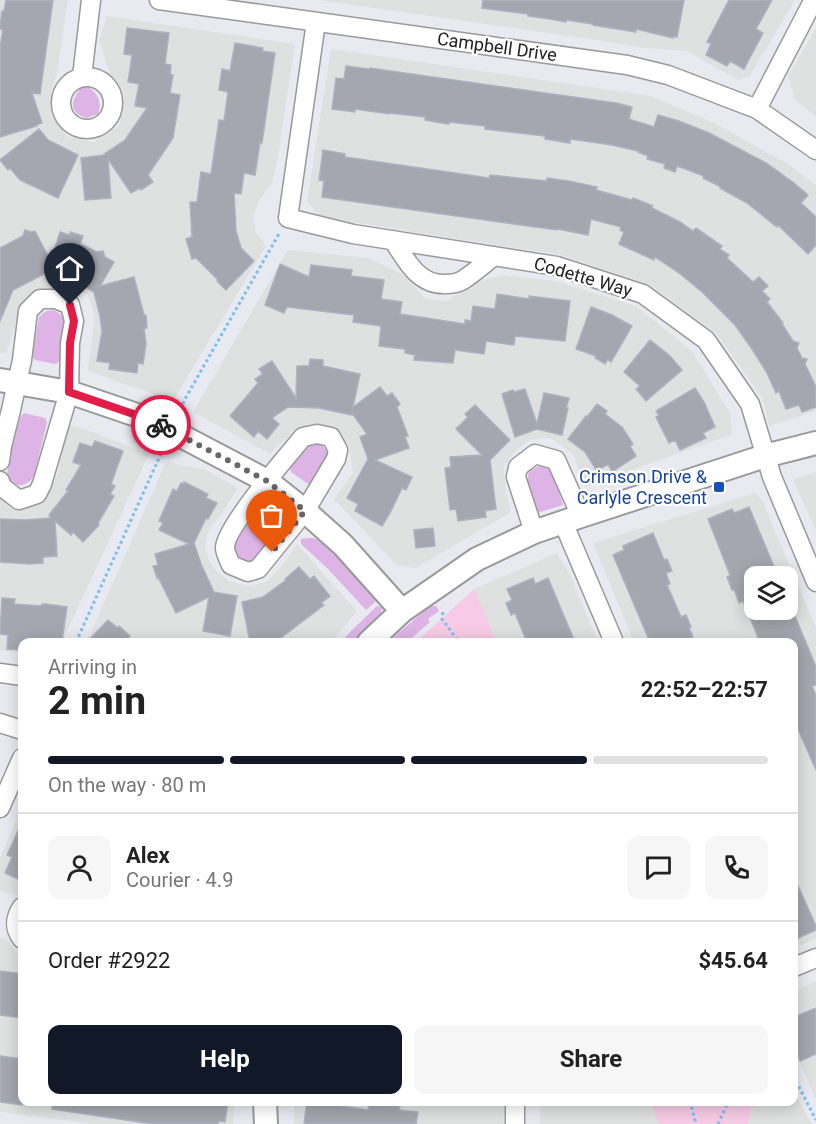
<!DOCTYPE html>
<meta charset="utf-8">
<style>
body{margin:0;font-family:Roboto,sans-serif;background:#f6f6f6;color:#222;height:100vh;display:flex;flex-direction:column;font-size:22px;white-space:nowrap}
*{box-sizing:border-box;margin:0}
p{font-size:20px;color:#767676}
.icon{flex:none;width:33px;height:33px;fill:none;stroke:currentColor;stroke-width:2;stroke-linecap:round;stroke-linejoin:round}
.map{position:relative;flex:1;overflow:hidden}
.side{position:absolute;left:18px;top:638px;width:780px;height:468px;display:flex;flex-direction:column;background:#fff;border-radius:12px;box-shadow:0 3px 15px #0003}
.side>*{flex:none}
.controls{position:absolute;left:744px;top:566px;display:grid;gap:12px}
.controls a{display:grid;place-items:center;width:54px;height:54px;border-radius:12px;background:#fff;box-shadow:0 3px 15px #0003;font-size:30px}
.pin{position:absolute;display:grid;place-items:center;width:51px;height:51px;color:#fff;margin:-62px -26px;border-radius:50% 50% 50% 0;rotate:-45deg;box-shadow:0 0 6px #0007}
.pin .icon{rotate:45deg}
.courier{position:absolute;display:grid;place-items:center;width:60px;height:60px;margin:-30px;border:4px solid #e11d48;border-radius:50%;background:#fff;color:#222;box-shadow:0 2px 8px #0007}
.headline em{font-style:normal;font-weight:700}
.headline div{display:flex;flex-direction:column-reverse}
.headline{display:flex;align-items:center;justify-content:space-between;height:102px;padding:0 30px}
h1{font-size:39px;font-weight:700;line-height:45px}
.bar{display:grid;grid-template-columns:repeat(4,1fr);gap:9px 6px;align-content:center;height:72px;padding:0 30px}
.bar i{height:8px;border-radius:4px;background:#e0e0e0}
.bar .on{background:#111827}
.bar p{grid-column:span 4}
.line{display:flex;align-items:center;gap:15px;padding:0 30px;border-top:2px solid #e0e0e0}
.line div{flex:1}
.round{display:grid;place-items:center;flex:none;width:63px;height:63px;border-radius:12px;background:#f6f6f6}
.cta{display:flex;gap:12px;margin-top:auto;padding:12px 30px}
.cta a{flex:1;height:69px;border-radius:12px;background:#111827;color:#fff;font-size:24px;font-weight:700;line-height:69px;text-align:center}
.cta a+a{background:#f6f6f6;color:#222}
.map>svg:first-child{display:block}
</style>
<div class="map">
<svg width="816" height="1124" viewBox="0 0 816 1124">
<rect width="100%" height="100%" fill="#e9eaf1"/>
<path fill="#dfe0e0" fill-rule="evenodd" d="M 0,0 L 68,0 L 58,68 L 51,93 L 51,116 L 68,137 L 94,142 L 119,126 L 124,99 L 110,74 L 99,40 L 107,16 L 295,44 L 277,162 L 272,183 L 260,199 L 253,216 L 256,232 L 266,246 L 173,401 L 88,371 L 95,316 L 87,293 L 50,289 L 21,308 L 6,353 L 0,353 Z
M 318,0 L 795,0 L 750,76 L 738,80 L 687,51 L 643,48 L 603,41 Z
M 816,28 L 816,116 L 795,100 L 788,76 Z
M 331,49 L 651,96 L 712,122 L 788,164 L 816,185 L 816,411 L 769,426 L 763,399 L 716,333 L 650,285 L 561,255 L 319,217 L 307,201 Z
M 288,250 L 369,258 L 404,275 L 425,299 L 447,301 L 476,282 L 502,275 L 555,281 L 636,306 L 692,351 L 730,413 L 732,434 L 585,487 L 573,454 L 550,438 L 530,440 L 515,451 L 504,466 L 506,492 L 511,512 L 416,568 L 397,565 L 334,499 L 353,473 L 348,443 L 324,426 L 296,429 L 270,454 L 193,412 Z
M 68,425 L 84,429 L 149,454 L 62,642 L 22,642 L 22,654 L 0,650 L 0,498 L 5,501 L 22,507 L 37,504 L 48,495 L 58,473 Z
M 166,462 L 206,470 L 238,488 L 221,515 L 212,525 L 207,536 L 205,549 L 209,560 L 216,571 L 229,581 L 249,586 L 266,582 L 281,567 L 297,544 L 357,611 L 331,642 L 87,642 Z
M 816,472 L 816,531 L 793,479 Z
M 755,493 L 762,500 L 816,628 L 816,939 L 794,948 L 794,642 L 634,642 L 593,543 ZM 754,576 L 788,576 L 788,609 L 754,609 Z
M 557,553 L 571,577 L 598,642 L 497,642 L 474,589 Z
M 22,806 L 22,897 L 0,891 L 0,858 Z
M 0,937 L 8,940 L 16,952 L 22,957 L 22,1101 L 234,1101 L 233,1124 L 94,1124 L 0,1112 Z
M 816,981 L 816,1100 L 794,1050 L 794,991 Z
M 796,1095 L 812,1124 L 748,1124 L 751,1108 L 775,1101 L 794,1101 L 794,1096 Z
M 294,1101 L 505,1101 L 503,1124 L 294,1124 Z
M 541,1101 L 649,1101 L 659,1124 L 540,1124 Z"/>
<path fill="#deb4e7" d="M 84,85 C 96,90 103,101 98,114 L 87,118 C 66,113 72,97 84,85 Z
M 54,310 L 61,315 L 65,324 L 60,361 L 55,364 L 35,360 L 32,357 L 39,317 L 46,311 Z
M 24,413 L 45,418 L 47,422 L 34,476 C 28,486 13,490 8,477 C 5,468 17,428 20,417 Z
M 311,443 L 322,445 L 329,454 L 313,483 L 308,484 L 291,472 L 290,467 L 305,447 Z
M 539,466 L 547,467 L 553,473 L 563,505 L 537,513 L 527,481 L 529,471 Z
M 272,503 C 284,506 287,516 281,526 L 278,526 L 261,513 L 260,508 L 263,505 Z
M 259,516 L 276,528 C 276,539 248,577 236,557 C 234,554 233,547 234,543 C 237,536 249,523 254,517 Z
M 308,538 L 313,538 L 324,542 L 377,596 L 375,602 L 366,610 L 328,569 L 301,544 L 301,539 Z
M 377,606 L 382,607 L 380,623 L 355,642 L 341,642 L 351,631 Z
M 430,606 L 436,606 L 439,611 L 428,619 L 430,622 L 407,642 L 388,642 Z"/>
<path fill="#f7cbe5" d="M 474,589 L 497,642 L 416,642 Z
M 649,1101 L 775,1101 L 751,1108 L 748,1124 L 659,1124 Z"/>
<path fill="#a5a7b0" stroke="#adb2c2" stroke-width="1.5" d="M 6,0 L 53,0 L 40,94 L 32,93 L 42,123 L 36,125 L 37,126 L 0,137 L 0,47 L 3,30 L 0,29 L 0,25 L 2,11 L 4,11 Z
M 483,0 L 684,0 L 677,37 L 673,36 L 673,38 L 636,29 L 636,32 L 593,25 L 593,24 L 566,20 L 566,22 L 550,19 L 528,16 L 528,14 L 482,8 Z
M 729,0 L 772,0 L 756,29 L 763,33 L 744,69 L 730,61 L 727,66 L 706,55 L 711,44 L 707,42 Z
M 127,28 L 169,33 L 165,64 L 171,65 L 170,74 L 173,75 L 170,93 L 180,95 L 173,138 L 148,175 L 153,182 L 141,190 L 140,188 L 131,193 L 108,159 L 111,198 L 85,200 L 81,158 L 105,155 L 104,154 L 125,140 L 147,108 L 135,106 L 139,84 L 128,82 L 132,55 L 124,54 Z
M 235,43 L 263,48 L 262,51 L 275,53 L 262,143 L 260,143 L 255,175 L 244,173 L 241,194 L 234,193 L 236,231 L 241,248 L 254,261 L 226,290 L 217,281 L 218,280 L 196,258 L 192,259 L 186,239 L 192,237 L 190,202 L 197,202 L 201,172 L 211,174 L 219,120 L 224,121 L 228,92 L 219,90 L 222,69 L 230,71 Z
M 346,66 L 369,69 L 370,68 L 616,103 L 632,107 L 629,119 L 654,127 L 658,115 L 679,121 L 709,133 L 766,163 L 794,183 L 808,195 L 801,203 L 816,217 L 816,245 L 808,254 L 778,225 L 777,227 L 747,203 L 720,188 L 721,187 L 703,178 L 704,176 L 677,166 L 675,172 L 664,168 L 665,164 L 647,159 L 648,156 L 638,152 L 638,151 L 612,145 L 570,139 L 570,143 L 551,140 L 545,139 L 545,136 L 485,129 L 485,126 L 449,122 L 449,124 L 425,120 L 425,117 L 389,113 L 389,114 L 355,109 L 355,112 L 332,109 L 336,78 L 344,79 Z
M 39,129 L 48,140 L 78,155 L 58,198 L 20,180 L 10,168 L 8,170 L 0,160 Z
M 323,150 L 345,154 L 345,157 L 489,178 L 490,175 L 547,181 L 547,178 L 569,181 L 597,187 L 596,190 L 632,200 L 633,198 L 653,206 L 652,208 L 680,222 L 693,231 L 696,228 L 722,246 L 720,249 L 729,255 L 727,258 L 753,282 L 759,277 L 768,286 L 762,291 L 770,299 L 767,302 L 783,323 L 782,324 L 793,341 L 799,343 L 797,348 L 802,358 L 807,359 L 805,364 L 816,387 L 816,407 L 802,412 L 799,405 L 786,409 L 779,391 L 776,393 L 767,373 L 752,349 L 735,325 L 701,291 L 679,273 L 655,257 L 654,260 L 619,244 L 624,232 L 620,230 L 621,227 L 591,219 L 588,235 L 558,229 L 557,230 L 322,197 L 324,181 L 319,180 Z
M 25,230 L 31,232 L 35,231 L 51,262 L 60,232 L 70,235 L 70,232 L 83,236 L 80,244 L 97,252 L 103,251 L 105,257 L 114,262 L 100,286 L 134,277 L 144,315 L 146,315 L 147,328 L 144,328 L 146,344 L 143,364 L 138,363 L 137,373 L 109,369 L 110,363 L 97,361 L 102,331 L 100,316 L 94,292 L 72,279 L 48,272 L 13,290 L 0,321 L 0,248 L 23,236 Z
M 280,264 L 309,277 L 311,265 L 352,270 L 351,276 L 384,280 L 381,299 L 402,302 L 400,314 L 465,324 L 465,320 L 471,321 L 473,306 L 495,309 L 497,294 L 529,299 L 529,296 L 570,301 L 565,341 L 515,336 L 514,345 L 486,341 L 484,354 L 455,350 L 453,363 L 414,360 L 415,355 L 405,353 L 405,349 L 379,346 L 381,326 L 353,322 L 354,315 L 287,307 L 284,313 L 265,305 Z
M 591,307 L 612,315 L 632,326 L 611,362 L 608,359 L 605,364 L 595,358 L 596,356 L 576,349 Z
M 650,340 L 669,355 L 682,370 L 646,401 L 636,389 L 640,386 L 624,372 Z
M 310,359 L 323,360 L 323,366 L 360,374 L 353,407 L 380,387 L 387,396 L 392,393 L 400,404 L 397,407 L 408,436 L 405,437 L 409,448 L 375,460 L 412,477 L 406,490 L 402,488 L 390,513 L 382,526 L 355,511 L 358,504 L 347,498 L 368,459 L 360,437 L 367,434 L 352,413 L 352,415 L 319,408 L 288,407 L 272,418 L 279,424 L 267,439 L 258,431 L 254,437 L 230,416 L 258,383 L 255,379 L 263,374 L 259,369 L 272,361 L 296,398 L 297,366 L 309,366 Z
M 695,388 L 704,402 L 715,427 L 703,433 L 706,438 L 680,450 L 675,440 L 669,443 L 656,417 L 659,415 L 656,411 Z
M 525,389 L 537,424 L 544,393 L 569,398 L 566,408 L 568,408 L 562,435 L 537,429 L 515,437 L 502,394 L 513,390 L 514,392 Z
M 597,404 L 607,411 L 605,414 L 622,427 L 633,444 L 630,446 L 636,456 L 612,472 L 608,464 L 597,471 L 585,452 L 568,439 L 586,416 L 587,417 Z
M 475,405 L 510,440 L 490,460 L 496,509 L 485,511 L 486,517 L 458,521 L 456,509 L 450,510 L 445,468 L 451,467 L 450,457 L 482,455 L 456,429 L 468,417 L 465,414 Z
M 95,441 L 123,451 L 111,484 L 115,486 L 110,494 L 114,496 L 98,523 L 99,525 L 83,542 L 73,532 L 71,535 L 55,521 L 57,556 L 43,557 L 43,563 L 30,564 L 0,562 L 0,519 L 25,520 L 51,518 L 49,515 L 68,491 L 66,490 L 81,465 L 73,462 L 80,443 L 92,447 Z
M 184,482 L 208,494 L 206,498 L 217,503 L 208,519 L 206,518 L 194,543 L 201,564 L 214,592 L 237,596 L 230,636 L 203,631 L 209,597 L 176,613 L 158,577 L 157,578 L 153,566 L 158,565 L 155,554 L 189,544 L 159,530 L 163,523 L 159,521 L 173,489 L 177,491 L 181,483 L 184,484 Z
M 749,507 L 778,576 L 754,576 L 754,609 L 792,609 L 816,667 L 816,685 L 812,686 L 816,695 L 816,770 L 798,729 L 794,731 L 794,642 L 760,642 L 743,601 L 739,603 L 734,589 L 732,590 L 727,577 L 730,575 L 708,519 L 732,509 L 734,513 Z
M 433,528 L 435,546 L 416,548 L 414,530 Z
M 653,533 L 664,560 L 667,559 L 672,571 L 666,573 L 670,584 L 667,585 L 681,617 L 686,615 L 691,627 L 689,628 L 693,637 L 681,642 L 650,642 L 613,555 L 624,550 L 623,546 Z
M 299,567 L 310,579 L 314,576 L 330,596 L 321,603 L 324,605 L 278,640 L 269,642 L 250,642 L 242,602 L 263,597 L 286,580 L 285,579 Z
M 533,578 L 535,584 L 548,578 L 575,642 L 527,642 L 515,613 L 511,615 L 506,603 L 512,600 L 507,589 Z
M 2,598 L 15,599 L 14,604 L 41,606 L 42,604 L 45,604 L 67,607 L 62,641 L 51,640 L 51,642 L 22,642 L 22,650 L 7,649 L 8,635 L 0,634 Z
M 108,620 L 118,628 L 119,626 L 130,636 L 128,638 L 132,642 L 87,642 Z
M 22,822 L 22,872 L 20,880 L 5,873 L 12,857 L 7,855 Z
M 794,877 L 816,926 L 816,930 L 794,940 Z
M 0,971 L 22,974 L 22,1018 L 0,1015 Z
M 816,1008 L 816,1054 L 800,1061 L 794,1044 L 794,1017 Z
M 0,1056 L 22,1059 L 22,1105 L 0,1102 Z
M 53,1101 L 228,1101 L 225,1122 L 219,1121 L 218,1124 L 153,1124 L 52,1109 Z
M 307,1101 L 330,1101 L 330,1104 L 368,1110 L 369,1103 L 400,1107 L 399,1110 L 418,1112 L 416,1124 L 304,1124 Z"/>
<g fill="none" stroke-linecap="round" stroke-linejoin="round">
<defs>
<path id="minor" d="M 159,0 L 627,65 L 668,75 L 757,109 L 816,150
M 316,22 L 288,218 L 353,234 L 557,266 L 643,294 L 706,340 L 750,404 L 772,477 L 816,582
M61 103a26 26 0 1 1 52 0a26 26 0 1 1-52 0Z
M 82,77 L 91,0
M 757,109 L 811,5 L 815,0
M 393,240 C 406,260 418,285 445,284 C 451,284 458,283 463,280 C 474,273 484,264 494,256
M 317,434 L 331,437 L 338,450 L 336,459 L 305,511 L 258,569 L 248,572 L 231,565 C 229,560 225,553 225,548 C 224,529 289,454 303,437 Z
M 0,461 L 2,446 L 11,410 L 22,360 L 28,311 L 40,299 L 56,299 L 70,305 L 74,321 L 70,343 L 69,392 L 42,484 L 37,494 L 19,500 L 2,487 L 0,481
M 563,522 L 614,642
M 534,532 L 516,477 L 518,467 L 535,454 L 556,460 L 581,516
M 0,673 L 22,676
M 0,723 L 22,730
M 0,808 L 22,758
M 22,907 C 14,919 14,928 22,939
M 794,967 L 816,958
M 515,1124 L 515,1101"/>
<path id="tertiary" d="M 0,380 L 69,392 L 151,420 L 267,481 L 305,511 L 343,545 L 402,611
M 369,642 L 402,611 L 477,559 L 534,532 L 581,516 L 765,456 L 816,443
M 265,1101 L 266,1124"/>
</defs>
<use href="#minor" stroke="#999" stroke-width="21"/>
<use href="#tertiary" stroke="#999" stroke-width="26"/>
<path stroke="#7bbff1" stroke-width="3" stroke-dasharray="3 3" stroke-linecap="butt" d="M 178,415 L 185,399 L 280,232
M 443,612 L 442,619 L 459,642
M 76,642 L 164,447
M 794,1075 L 796,1081 L 794,1083
M 796,1081 L 816,1120
M 690,1101 L 696,1124
M 716,1101 C 727,1104 737,1104 748,1101
M 718,1124 L 727,1104"/>
<use href="#minor" stroke="#fff" stroke-width="18"/>
<use href="#tertiary" stroke="#fff" stroke-width="22"/>
</g>
<g fill="none" stroke-linecap="round" stroke-linejoin="round">
<path stroke="#68686a" stroke-width="6" stroke-dasharray="0 10.8" d="M 161,425 L 267,481 L 305,511 L 272,552"/>
<path stroke="#e11d48" stroke-width="8" d="M 70,305 L 74,321 L 70,343 L 69,392 L 151,420 L 161,425"/>
</g>
<rect fill="#1a4fb4" stroke="#fff" stroke-width="2" x="713" y="481" width="12" height="12" rx="3"/>
<g text-anchor="middle" stroke-width="4.5" stroke-linejoin="round" paint-order="stroke">
<g font-size="18" fill="#222" stroke="#fff">
<text transform="translate(497 47) rotate(8)" y="6">Campbell Drive</text>
<text transform="translate(583 277) rotate(16)" y="6">Codette Way</text>
</g>
<g font-size="18" fill="#164399" stroke="#fff" text-anchor="end">
<text x="707" y="483">Crimson Drive &amp;<tspan x="707" dy="21">Carlyle Crescent</tspan></text>
</g>
</g>
</svg>
<div class="controls">
<a><svg class="icon" aria-label="layers" viewBox="0 0 24 24"><path d="M12 4l9 5-9 5-9-5zM3 14l9 5 9-5"/></svg></a>
</div>
<div class="pin" style="left:272px;top:552px;background:#ea580c"><svg class="icon" aria-label="bag" viewBox="0 0 24 24"><path d="M5 8h14l-1 12H6zM9 8a3 3 0 0 1 6 0"/></svg></div>
<div class="pin" style="left:70px;top:305px;background:#1f2937"><svg class="icon" aria-label="home" viewBox="0 0 24 24"><path d="M3 11l9-7 9 7M6 9v11h12V9"/></svg></div>
<div class="courier" style="left:161px;top:425px"><svg class="icon" aria-label="bike" viewBox="0 0 24 24"><circle cx="6" cy="16" r="4"/><circle cx="18" cy="16" r="4"/><path d="M6 16l4-8h5l3 8M10 8l3 8H6M13 5h3"/></svg></div>
<section class="side">
<div class="headline"><div><h1>2 min</h1><p>Arriving in</p></div><em>22:52–22:57</em></div>
<div class="bar"><i class="on"></i><i class="on"></i><i class="on"></i><i></i><p>On the way · 80 m</p></div>
<div class="line" style="height:108px"><a class="round"><svg class="icon" aria-label="person" viewBox="0 0 24 24"><circle cx="12" cy="8" r="4"/><path d="M4 21q1-7 8-7t8 7"/></svg></a><div><b>Alex</b><p>Courier · 4.9</p></div><a class="round"><svg class="icon" aria-label="chat" viewBox="0 0 24 24"><path d="M4 5h16v11H9l-5 4z"/></svg></a><a class="round"><svg class="icon" aria-label="phone" viewBox="0 0 24 24"><path d="M5 4h4l2 5-3 2q2 4 5 5l2-3 5 2v4C11 20 4 13 5 4z"/></svg></a></div>
<div class="line" style="height:78px"><div>Order #2922</div><b>$45.64</b></div>
<div class="cta"><a>Help</a><a>Share</a></div>
</section>
</div>
